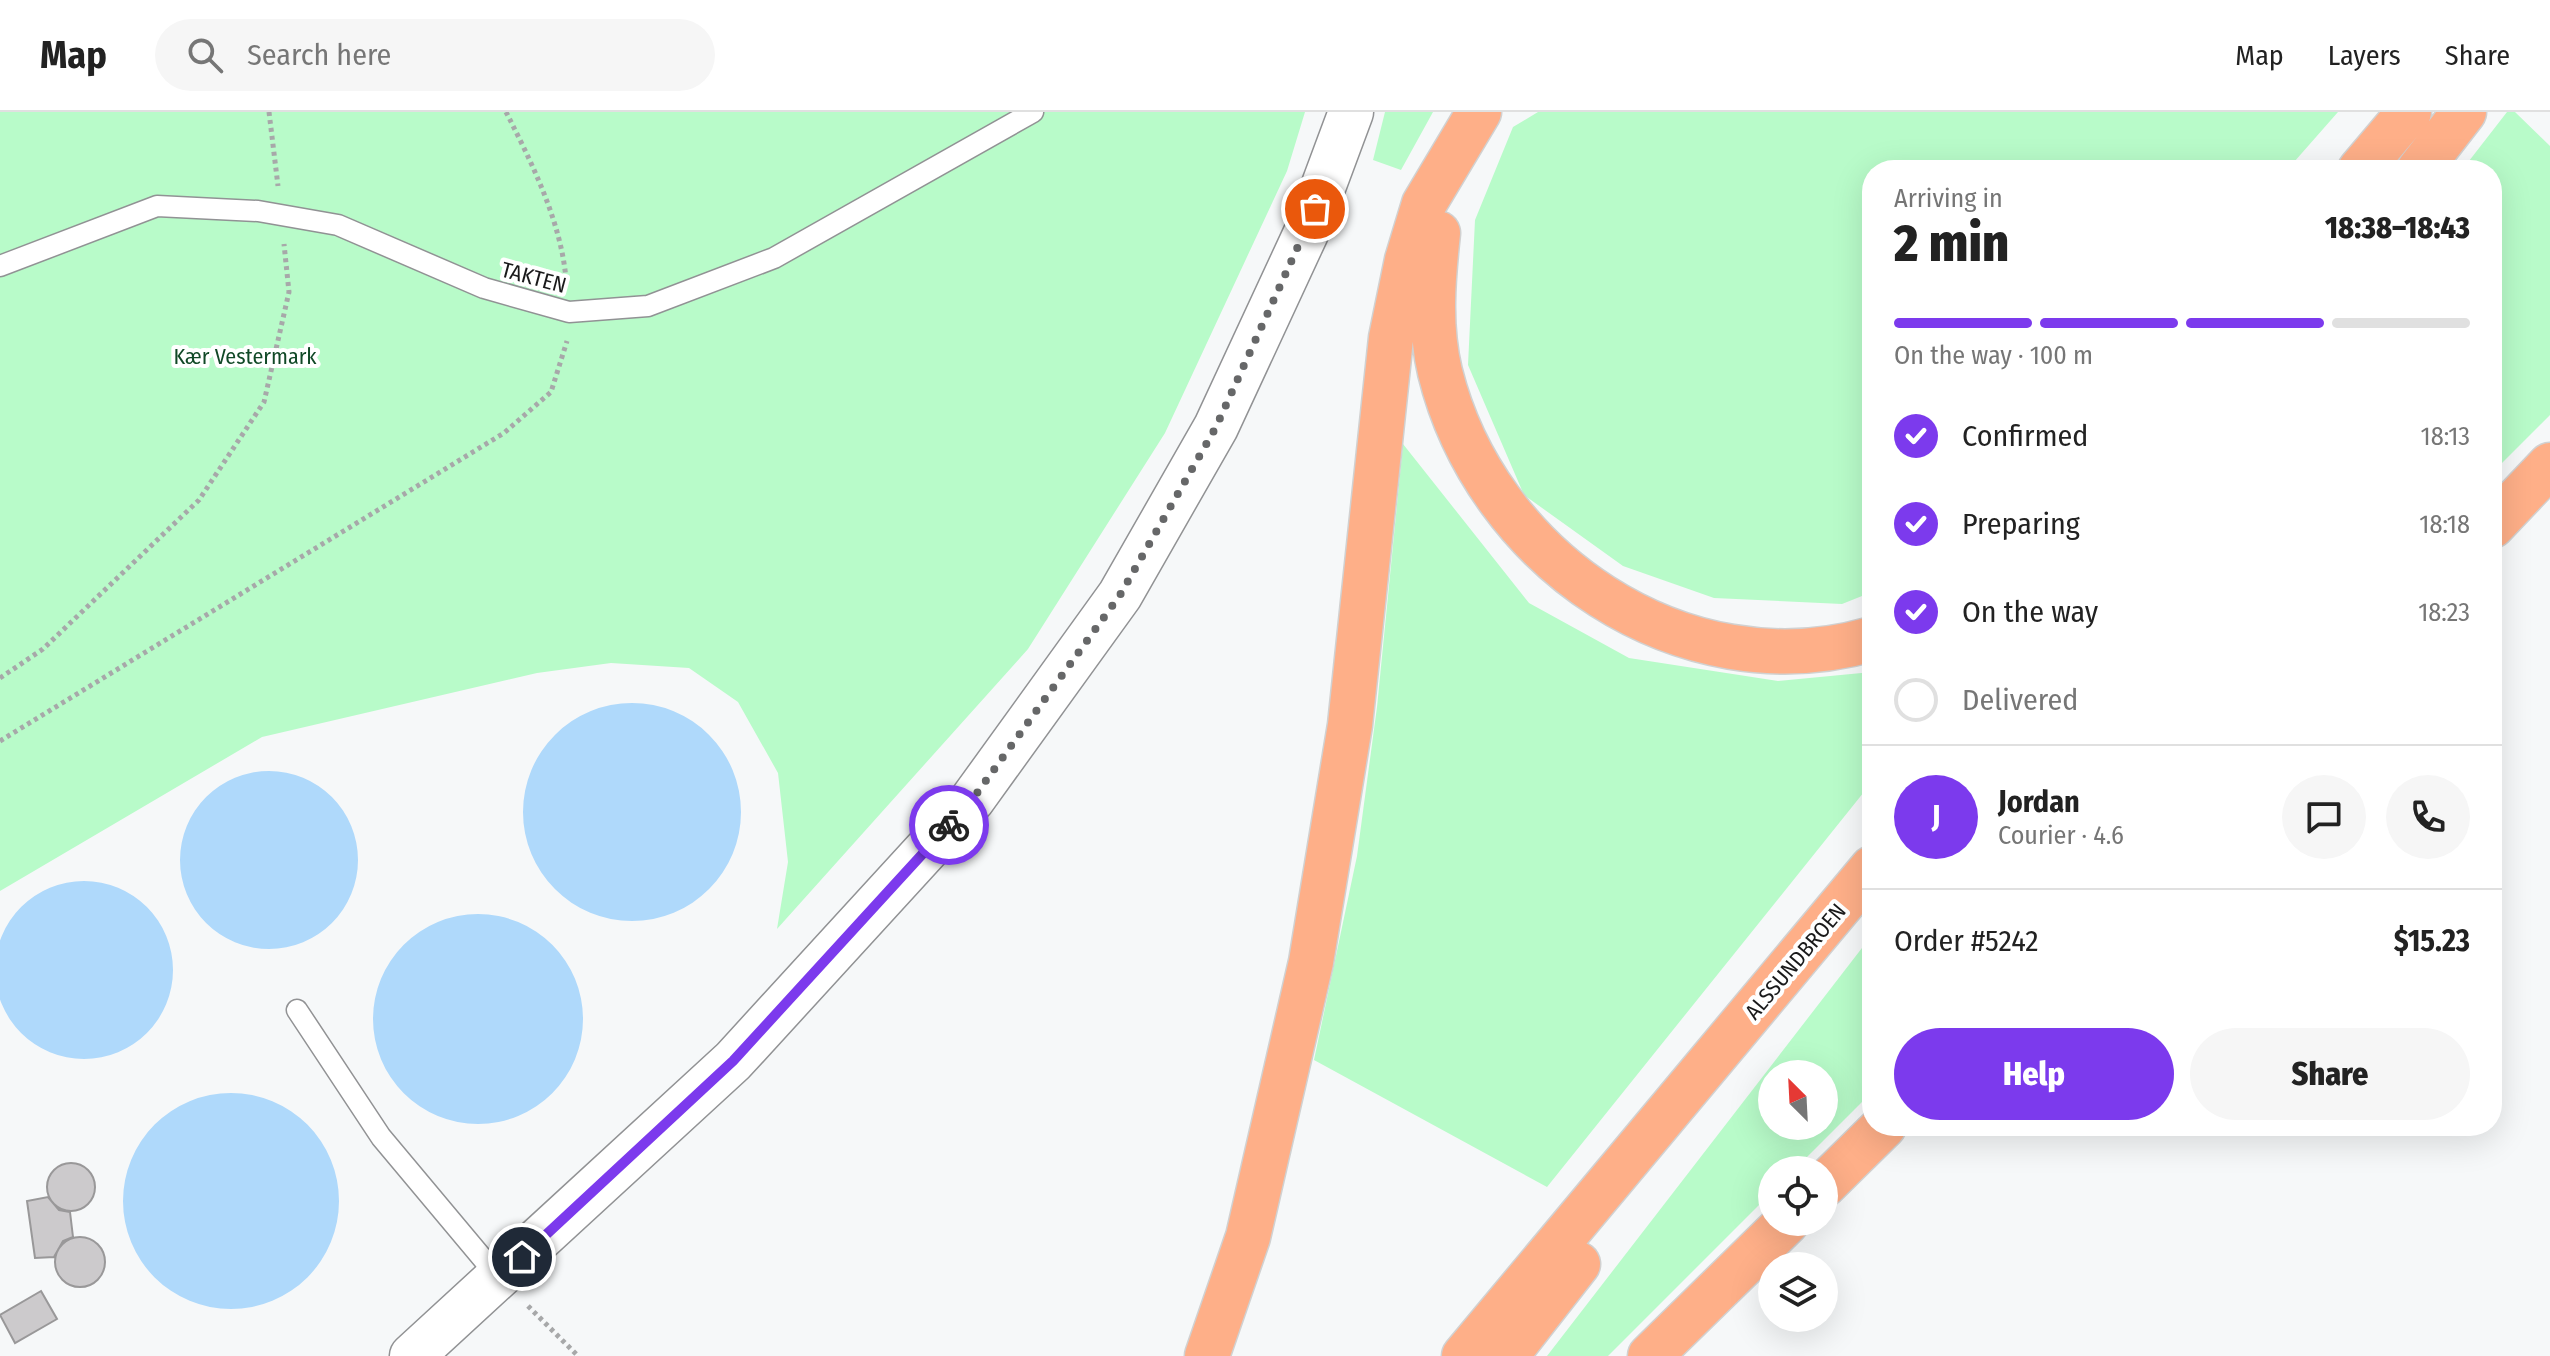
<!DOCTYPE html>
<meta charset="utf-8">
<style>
body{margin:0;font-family:"Fira Sans Condensed",sans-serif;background:#f6f6f6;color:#222;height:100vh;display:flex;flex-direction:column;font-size:30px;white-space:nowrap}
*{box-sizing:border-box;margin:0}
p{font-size:26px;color:#767676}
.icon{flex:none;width:44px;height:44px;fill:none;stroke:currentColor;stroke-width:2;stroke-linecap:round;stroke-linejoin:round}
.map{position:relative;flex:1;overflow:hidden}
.details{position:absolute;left:1862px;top:48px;width:640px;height:976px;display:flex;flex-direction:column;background:#fff;border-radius:32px;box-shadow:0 8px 32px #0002}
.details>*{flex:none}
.needle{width:52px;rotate:336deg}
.fabs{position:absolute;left:1758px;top:948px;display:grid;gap:16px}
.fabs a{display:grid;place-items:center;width:80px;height:80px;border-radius:50%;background:#fff;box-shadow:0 8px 32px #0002;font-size:40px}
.pin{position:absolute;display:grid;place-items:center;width:68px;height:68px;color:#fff;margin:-34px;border:4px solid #fff;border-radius:50%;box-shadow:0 2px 8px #0007}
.courier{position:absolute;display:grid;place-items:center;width:80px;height:80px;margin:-40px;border:6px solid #7c3aed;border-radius:50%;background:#fff;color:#222;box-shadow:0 2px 10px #0007}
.overview em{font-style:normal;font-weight:800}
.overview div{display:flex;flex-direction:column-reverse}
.overview{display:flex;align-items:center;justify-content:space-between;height:136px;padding:0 32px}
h1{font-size:52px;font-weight:800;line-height:60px}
.bar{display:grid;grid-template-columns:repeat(4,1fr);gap:12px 8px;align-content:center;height:96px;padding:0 32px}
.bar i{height:10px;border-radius:6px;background:#e0e0e0}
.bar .active{background:#7c3aed}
.bar p{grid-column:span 4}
.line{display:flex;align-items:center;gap:20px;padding:0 32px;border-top:2px solid #e0e0e0}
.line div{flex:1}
.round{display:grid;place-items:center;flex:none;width:84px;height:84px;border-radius:42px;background:#f6f6f6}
ol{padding:0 32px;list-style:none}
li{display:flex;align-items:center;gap:24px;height:88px}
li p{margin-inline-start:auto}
li .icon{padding:8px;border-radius:50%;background:#7c3aed;color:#fff;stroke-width:4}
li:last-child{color:#767676}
li i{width:44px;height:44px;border:4px solid #e0e0e0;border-radius:50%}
.action{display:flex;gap:16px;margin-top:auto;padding:16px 32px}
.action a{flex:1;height:92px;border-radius:48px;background:#7c3aed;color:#fff;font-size:32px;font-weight:800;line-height:92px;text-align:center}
.action a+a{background:#f6f6f6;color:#222}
header{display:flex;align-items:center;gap:48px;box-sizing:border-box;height:112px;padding:0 40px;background:#fff;border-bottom:2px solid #e0e0e0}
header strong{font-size:38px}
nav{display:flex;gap:44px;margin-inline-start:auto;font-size:28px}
.search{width:560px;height:72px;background:#f6f6f6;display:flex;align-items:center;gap:20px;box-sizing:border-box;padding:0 28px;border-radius:44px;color:#767676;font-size:30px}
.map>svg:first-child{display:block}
</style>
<header>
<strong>Map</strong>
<div class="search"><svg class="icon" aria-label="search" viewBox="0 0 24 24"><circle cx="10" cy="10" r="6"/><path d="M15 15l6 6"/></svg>Search here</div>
<nav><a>Map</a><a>Layers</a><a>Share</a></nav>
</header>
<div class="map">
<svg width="2550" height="1244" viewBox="0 0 2550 1244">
<rect width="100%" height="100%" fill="#f6f8f9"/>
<path fill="#b8fbc9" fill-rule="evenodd" d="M 0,0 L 1305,0 L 1287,59 L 1165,321 L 1028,537 L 777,817 L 788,750 L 778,661 L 738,590 L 689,556 L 611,551 L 537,561 L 262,625 L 0,779 Z
M 1385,0 L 1433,0 L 1401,58 L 1373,48 Z
M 1538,0 L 2338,0 L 2287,58 L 1872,58 L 1872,480 L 1842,492 L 1714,486 L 1623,454 L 1524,383 L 1468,253 L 1475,108 L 1513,15 Z
M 2507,0 L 2515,0 L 2550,34 L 2550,303 L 2492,361 L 2492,58 L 2462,58 Z
M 1403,332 L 1529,491 L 1629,546 L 1778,569 L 1872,560 L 1872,670 L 1547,1075 L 1314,948 L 1357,744 L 1377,595 Z
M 1872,823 L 1872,980 L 1794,1058 L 1772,1058 L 1772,1080 L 1608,1244 L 1547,1244 ZM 1772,962 L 1824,962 L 1824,1014 L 1772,1014 Z"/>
<path fill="#afd9fb" d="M523 700a109 109 0 1 1 218 0a109 109 0 1 1-218 0Z
M180 748a89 89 0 1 1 178 0a89 89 0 1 1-178 0Z
M-5 858a89 89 0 1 1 178 0a89 89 0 1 1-178 0Z
M373 907a105 105 0 1 1 210 0a105 105 0 1 1-210 0Z
M123 1089a108 108 0 1 1 216 0a108 108 0 1 1-216 0Z"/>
<path fill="#cccacc" stroke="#999899" stroke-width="2" d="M47 1075a24 24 0 1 1 48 0a24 24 0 1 1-48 0Z
M 48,1085 L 59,1098 L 70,1100 L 73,1125 L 63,1129 L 54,1145 L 35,1146 L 27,1089 Z
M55 1150a25 25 0 1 1 50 0a25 25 0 1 1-50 0Z
M 41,1179 L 57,1207 L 15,1231 L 0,1203 Z"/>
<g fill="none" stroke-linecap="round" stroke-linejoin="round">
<defs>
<path id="service" d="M 0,154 L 157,94 L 258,99 L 338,113 L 484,176 L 569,200 L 648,194 L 774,146 L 1033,0
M 297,898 L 381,1025 L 499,1166"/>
<path id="tertiary" d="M 412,1244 L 733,949 L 972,688 L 1120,483 L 1216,315 L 1306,121 L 1351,0"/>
<path id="trunk" d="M 2360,58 L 2409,0
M 2419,58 L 2464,0
M 1438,121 C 1433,167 1429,214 1440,260 C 1486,447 1682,582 1872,527
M 2492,414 L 2550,353
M 1824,1073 L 1884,1014
M 1207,1244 L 1248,1125 L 1311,850 L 1350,613 L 1391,226 L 1407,148 L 1424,92 L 1479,0
M 1464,1244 L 1872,756
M 1506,1244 L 1578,1152
M 1650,1244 L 1787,1110"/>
</defs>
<use href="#service" stroke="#919294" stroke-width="23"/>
<use href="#tertiary" stroke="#919294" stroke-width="47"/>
<use href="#trunk" stroke="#d1d1d1" stroke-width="47"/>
<path stroke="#a7a8a9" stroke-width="5" stroke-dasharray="4 4" stroke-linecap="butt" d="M 269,0 L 278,74
M 506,0 C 532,51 561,110 566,167
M 0,566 L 43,537 L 199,388 L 264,290 L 289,180 L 284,132
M 0,629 L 504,321 L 551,280 L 567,229
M 528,1194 L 578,1244"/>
<use href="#service" stroke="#fff" stroke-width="20"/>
<use href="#tertiary" stroke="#fff" stroke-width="44"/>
<use href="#trunk" stroke="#feaf88" stroke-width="44"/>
</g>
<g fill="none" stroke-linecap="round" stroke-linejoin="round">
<path stroke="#666768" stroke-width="8" stroke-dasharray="0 14.4" d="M 949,713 L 972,688 L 1120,483 L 1216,315 L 1315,97"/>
<path stroke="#7c3aed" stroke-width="10" d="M 522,1145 L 733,949 L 949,713"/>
</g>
<g text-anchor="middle" stroke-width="8" stroke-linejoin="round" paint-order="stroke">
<g font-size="22" fill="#19191a" stroke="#fff">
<text transform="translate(534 165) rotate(15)" y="8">TAKTEN</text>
<text transform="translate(1795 849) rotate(-50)" y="8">ALSSUNDBROEN</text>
</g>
<g font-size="22" fill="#114927" stroke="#fff">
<text x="245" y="252">Kær Vestermark</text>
</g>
</g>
</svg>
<div class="fabs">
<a><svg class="needle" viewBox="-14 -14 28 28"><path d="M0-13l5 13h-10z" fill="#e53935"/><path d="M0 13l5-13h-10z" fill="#767676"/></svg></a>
<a><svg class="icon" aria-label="locate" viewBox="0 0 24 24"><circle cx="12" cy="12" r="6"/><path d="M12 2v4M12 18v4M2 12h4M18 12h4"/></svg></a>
<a><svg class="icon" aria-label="layers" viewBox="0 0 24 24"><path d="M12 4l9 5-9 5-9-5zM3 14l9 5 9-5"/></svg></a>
</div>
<div class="pin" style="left:1315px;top:97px;background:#ea580c"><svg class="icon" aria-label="bag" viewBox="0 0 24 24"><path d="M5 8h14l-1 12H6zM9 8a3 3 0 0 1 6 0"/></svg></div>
<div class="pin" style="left:522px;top:1145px;background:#1f2937"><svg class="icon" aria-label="home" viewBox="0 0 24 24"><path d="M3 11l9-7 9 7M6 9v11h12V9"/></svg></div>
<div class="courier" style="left:949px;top:713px"><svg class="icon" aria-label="bike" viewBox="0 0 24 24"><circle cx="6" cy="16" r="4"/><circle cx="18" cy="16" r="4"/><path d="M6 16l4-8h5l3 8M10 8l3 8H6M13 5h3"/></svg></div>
<section class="details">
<div class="overview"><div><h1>2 min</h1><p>Arriving in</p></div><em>18:38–18:43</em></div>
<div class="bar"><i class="active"></i><i class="active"></i><i class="active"></i><i></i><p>On the way · 100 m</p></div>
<ol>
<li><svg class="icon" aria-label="check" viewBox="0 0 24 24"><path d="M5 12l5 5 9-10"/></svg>Confirmed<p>18:13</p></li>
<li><svg class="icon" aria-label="check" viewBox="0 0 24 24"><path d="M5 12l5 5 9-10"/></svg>Preparing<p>18:18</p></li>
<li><svg class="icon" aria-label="check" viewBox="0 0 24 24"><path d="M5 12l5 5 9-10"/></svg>On the way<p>18:23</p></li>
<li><i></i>Delivered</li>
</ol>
<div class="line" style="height:144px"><b class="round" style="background:#7c3aed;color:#fff">J</b><div><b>Jordan</b><p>Courier · 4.6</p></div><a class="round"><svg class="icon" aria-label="chat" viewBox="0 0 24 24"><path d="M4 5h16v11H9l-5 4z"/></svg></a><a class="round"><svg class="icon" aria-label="phone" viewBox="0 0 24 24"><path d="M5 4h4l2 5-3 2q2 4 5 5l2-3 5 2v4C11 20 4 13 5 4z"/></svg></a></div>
<div class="line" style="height:104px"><div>Order #5242</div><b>$15.23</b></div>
<div class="action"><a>Help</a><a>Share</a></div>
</section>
</div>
